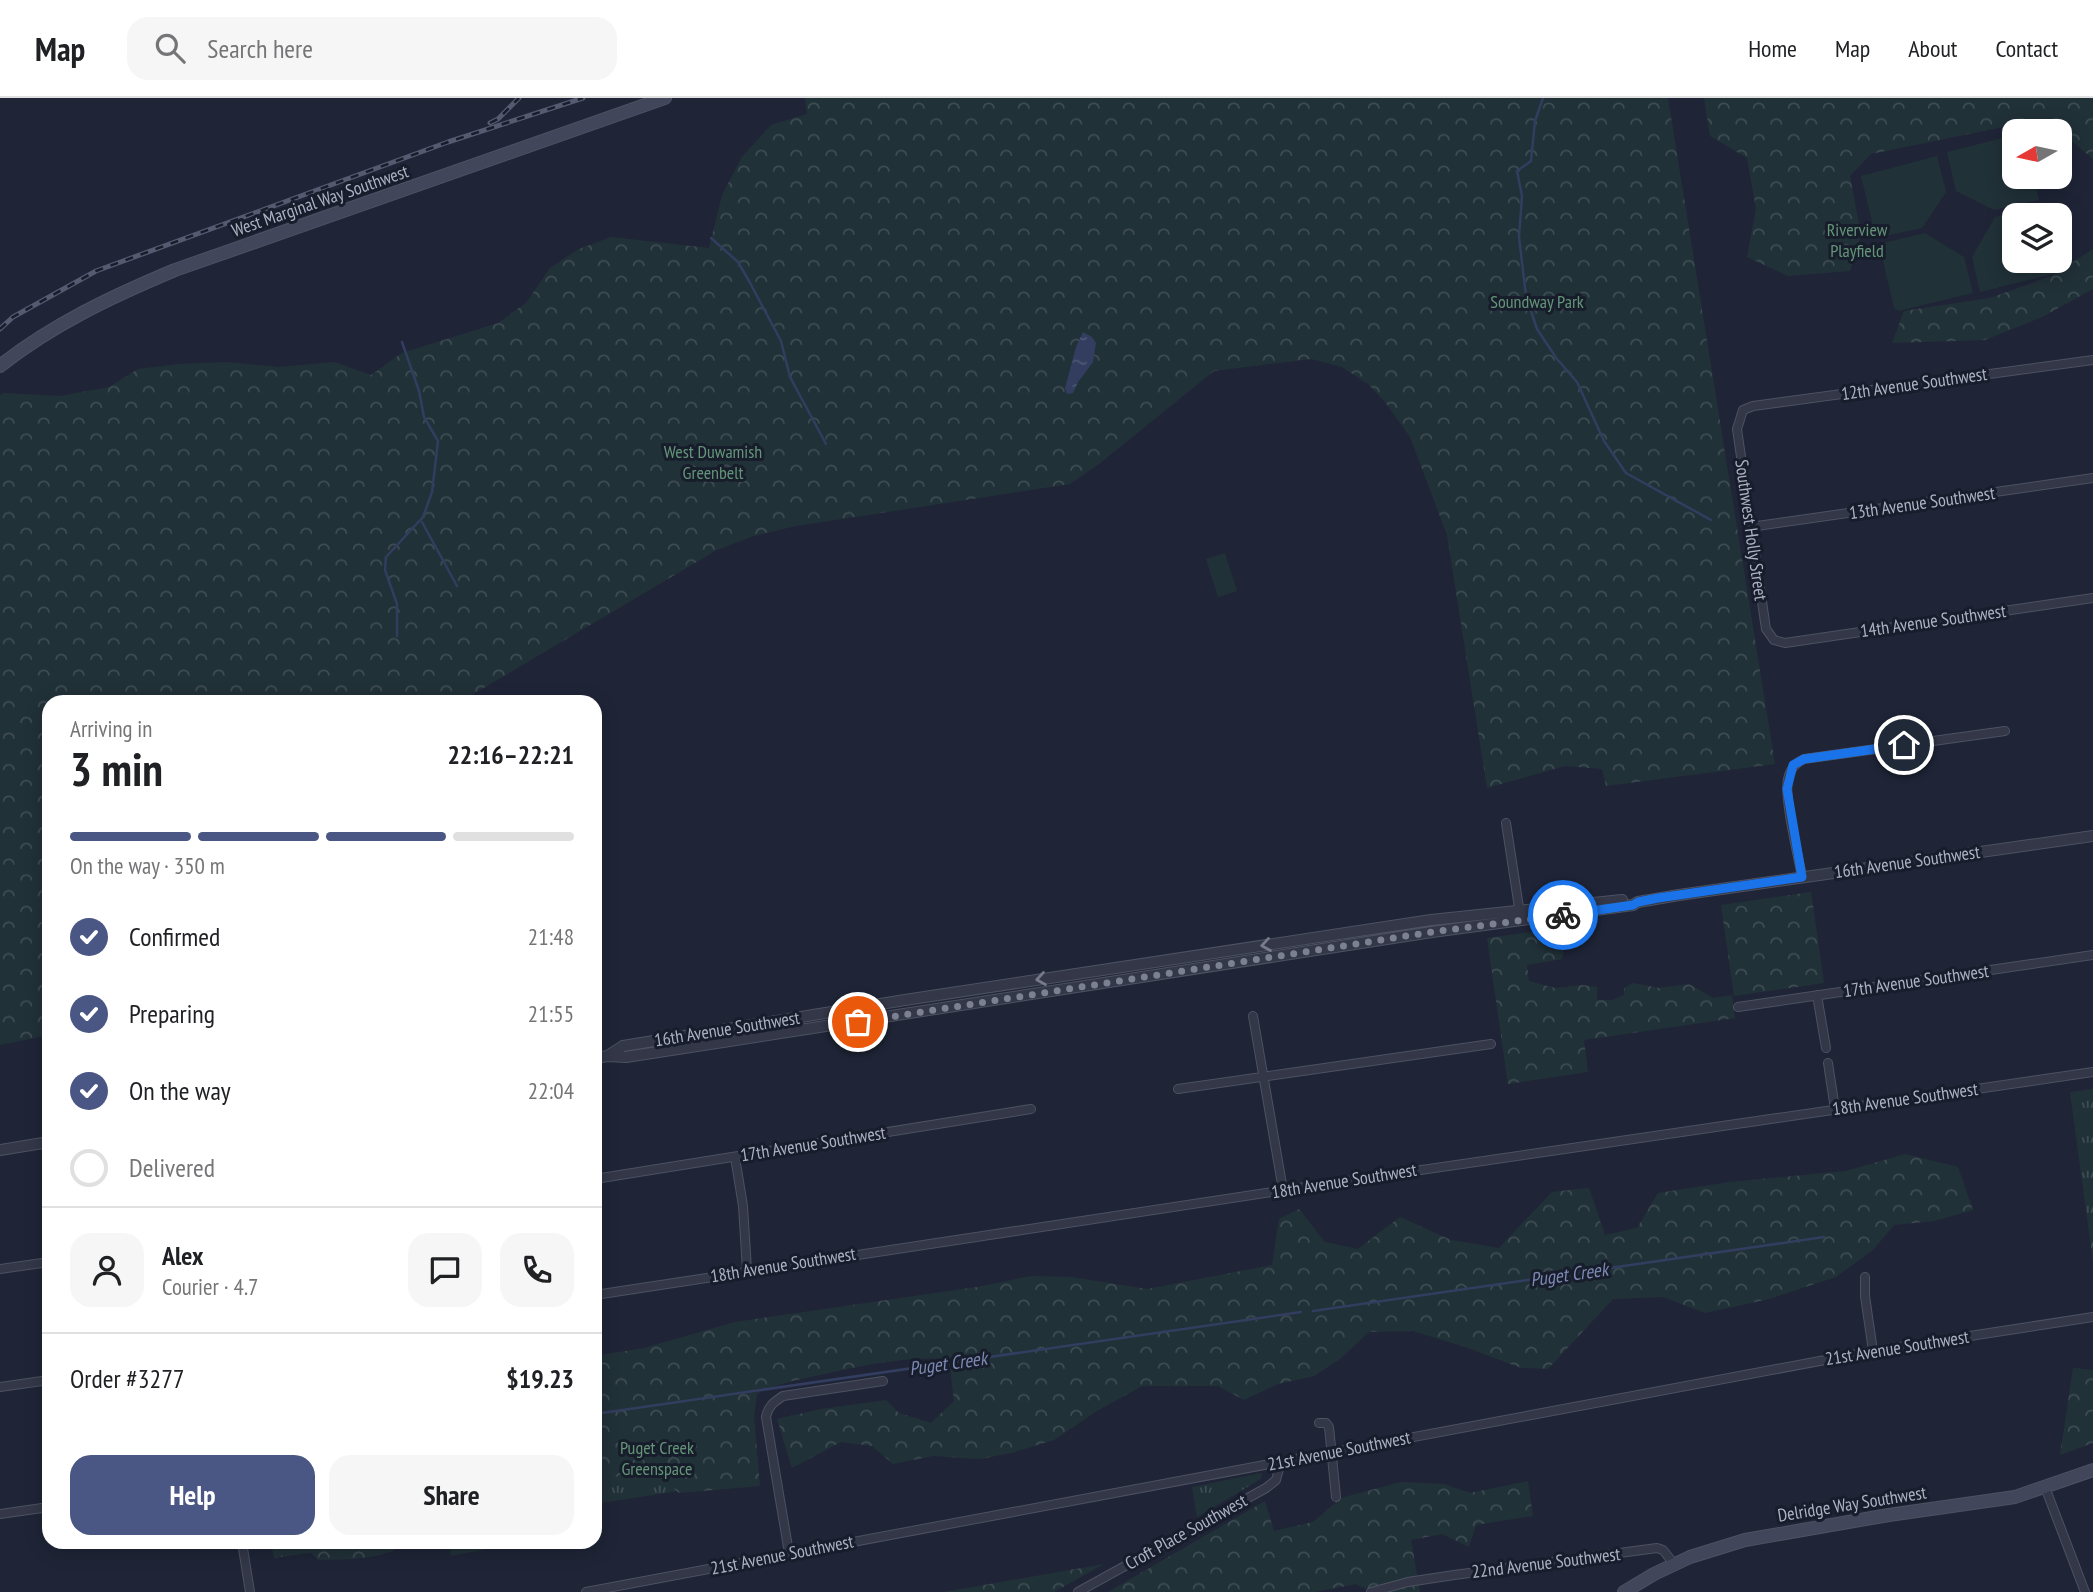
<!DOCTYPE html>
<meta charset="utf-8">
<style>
body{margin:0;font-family:"PT Sans Narrow",sans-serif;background:#f6f6f6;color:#202124;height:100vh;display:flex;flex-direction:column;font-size:26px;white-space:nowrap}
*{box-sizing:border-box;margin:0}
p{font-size:23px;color:#757577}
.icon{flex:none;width:38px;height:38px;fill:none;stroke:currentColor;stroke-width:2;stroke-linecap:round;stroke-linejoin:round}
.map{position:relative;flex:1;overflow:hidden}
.sheet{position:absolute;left:42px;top:597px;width:560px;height:854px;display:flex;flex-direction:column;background:#fff;border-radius:21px;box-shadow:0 4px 18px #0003}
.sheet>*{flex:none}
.needle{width:46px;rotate:261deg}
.fabs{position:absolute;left:2002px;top:21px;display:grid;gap:14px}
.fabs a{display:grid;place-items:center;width:70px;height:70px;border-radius:14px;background:#fff;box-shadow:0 4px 18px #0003;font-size:35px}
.pin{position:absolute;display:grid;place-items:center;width:60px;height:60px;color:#fff;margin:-30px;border:4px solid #fff;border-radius:50%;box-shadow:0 2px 7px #0007}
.courier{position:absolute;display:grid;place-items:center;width:70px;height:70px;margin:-35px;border:5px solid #1a73e8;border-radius:50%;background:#fff;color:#222;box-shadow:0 2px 9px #0007}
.headline em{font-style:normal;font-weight:800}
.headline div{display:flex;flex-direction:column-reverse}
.headline{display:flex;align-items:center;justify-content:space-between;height:119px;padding:0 28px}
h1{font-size:46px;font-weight:800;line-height:52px}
.bar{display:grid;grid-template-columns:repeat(4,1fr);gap:10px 7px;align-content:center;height:84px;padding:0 28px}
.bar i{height:9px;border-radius:5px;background:#e0e0e0}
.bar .current{background:#4a5684}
.bar p{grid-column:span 4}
.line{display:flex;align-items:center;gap:18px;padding:0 28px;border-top:2px solid #e0e0e0}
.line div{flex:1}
.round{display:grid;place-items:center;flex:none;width:74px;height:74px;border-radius:21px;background:#f6f6f6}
ol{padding:0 28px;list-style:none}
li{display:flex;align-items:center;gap:21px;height:77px}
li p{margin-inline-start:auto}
li .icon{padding:7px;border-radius:50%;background:#4a5684;color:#fff;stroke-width:4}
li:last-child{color:#757577}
li i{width:38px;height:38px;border:4px solid #e0e0e0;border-radius:50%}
.button{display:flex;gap:14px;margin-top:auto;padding:14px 28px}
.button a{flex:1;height:80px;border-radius:21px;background:#4a5684;color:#fff;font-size:28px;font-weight:800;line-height:80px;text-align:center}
.button a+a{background:#f6f6f6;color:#202124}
header{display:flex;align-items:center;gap:42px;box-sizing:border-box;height:98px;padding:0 35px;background:#fff;border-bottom:2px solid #e0e0e0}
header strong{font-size:33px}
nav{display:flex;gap:38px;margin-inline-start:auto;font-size:24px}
.search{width:490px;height:63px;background:#f6f6f6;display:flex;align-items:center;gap:18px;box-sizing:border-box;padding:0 24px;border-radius:21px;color:#757577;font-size:26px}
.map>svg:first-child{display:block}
</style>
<header>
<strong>Map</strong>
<div class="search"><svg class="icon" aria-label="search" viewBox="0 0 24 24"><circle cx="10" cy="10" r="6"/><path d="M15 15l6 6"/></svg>Search here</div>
<nav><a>Home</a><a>Map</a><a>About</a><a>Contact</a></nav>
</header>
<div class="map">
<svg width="2093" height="1494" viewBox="0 0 2093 1494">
<defs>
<pattern id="grass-tufts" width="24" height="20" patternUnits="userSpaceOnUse" patternTransform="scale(1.75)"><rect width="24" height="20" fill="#213138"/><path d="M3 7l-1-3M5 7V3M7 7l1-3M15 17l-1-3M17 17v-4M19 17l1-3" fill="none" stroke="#3f4c53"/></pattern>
<pattern id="forest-crowns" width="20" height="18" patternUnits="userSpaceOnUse" patternTransform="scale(1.75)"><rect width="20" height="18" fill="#213138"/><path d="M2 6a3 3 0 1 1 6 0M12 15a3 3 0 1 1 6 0" fill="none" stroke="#3f4c53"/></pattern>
<pattern id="water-ripples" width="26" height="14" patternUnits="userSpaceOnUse" patternTransform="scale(1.75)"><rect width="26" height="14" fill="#323d5f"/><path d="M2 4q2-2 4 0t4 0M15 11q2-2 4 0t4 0" fill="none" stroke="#4d5774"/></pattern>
</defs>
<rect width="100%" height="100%" fill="#1f2537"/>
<path fill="url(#grass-tufts)" d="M 2093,991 L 2093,1164 L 2070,994 Z
M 595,1334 L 717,1387 L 595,1406 Z
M 1262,1375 L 1261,1381 L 1197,1419 L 1192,1389 Z
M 271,1444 L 384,1444 L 274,1460 Z
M 449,1444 L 517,1444 L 517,1445 L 451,1458 Z"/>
<path fill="url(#forest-crowns)" d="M 805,0 L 1668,0 L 1775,666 L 1606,688 L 1602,671 L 1565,668 L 1487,690 L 1447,437 L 1410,339 L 1385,304 L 1368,286 L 1342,269 L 1311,261 L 1214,273 L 1099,366 L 1070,386 L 796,428 L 754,438 L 717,452 L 460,604 L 49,604 L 49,937 L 0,947 L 0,298 L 3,295 L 60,298 L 109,289 L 138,271 L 179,266 L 226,264 L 279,269 L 334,264 L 371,277 L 402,255 L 498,225 L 526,205 L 550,170 L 579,151 L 611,139 L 709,150 L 722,97 L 742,59 L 771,27 L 807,16 Z
M 1704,0 L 2093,0 L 2093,61 L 2060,33 L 2013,27 L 1871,56 L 1850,78 L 1861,137 L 1850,173 L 1788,178 L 1747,159 L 1756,111 L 1747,60 L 1710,38 Z
M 2093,151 L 2093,191 L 2042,219 L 1985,242 L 1892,245 L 1904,213 L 1990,200 L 2051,178 Z
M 1811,794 L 1824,885 L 1734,898 L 1721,807 Z
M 1568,829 L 1562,861 L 1527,867 L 1529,883 L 1555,890 L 1582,887 L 1597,889 L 1597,902 L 1613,902 L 1624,897 L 1624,890 L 1633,885 L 1659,890 L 1689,886 L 1713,900 L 1732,897 L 1735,920 L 1584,942 L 1588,974 L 1508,986 L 1487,840 Z
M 1905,1056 L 1958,1069 L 1973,1112 L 1934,1123 L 1894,1127 L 1873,1152 L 1836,1179 L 1769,1201 L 1705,1215 L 1663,1199 L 1613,1201 L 1548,1271 L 1521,1270 L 1468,1250 L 1413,1233 L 1369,1234 L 1340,1261 L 1314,1278 L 1278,1286 L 1244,1302 L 1218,1288 L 1142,1288 L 1097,1313 L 1054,1342 L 1011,1355 L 980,1361 L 933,1358 L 893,1366 L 872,1348 L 841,1344 L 792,1370 L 777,1321 L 821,1311 L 886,1302 L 899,1315 L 931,1325 L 954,1303 L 949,1261 C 907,1258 865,1267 824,1276 C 801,1281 778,1285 757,1296 L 754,1318 L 760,1388 L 679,1395 L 652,1372 L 610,1380 L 595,1400 L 595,1258 L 644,1250 L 735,1224 L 977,1189 L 1031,1178 L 1071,1179 L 1147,1191 L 1272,1167 L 1279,1121 L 1299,1111 L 1325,1144 L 1358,1151 L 1400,1119 L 1451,1142 L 1499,1150 L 1552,1094 L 1589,1090 L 1605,1137 L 1637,1130 L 1658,1095 L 1730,1084 L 1846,1073 Z
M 2073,1270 L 2093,1272 L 2093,1345 L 2060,1357 Z
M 1528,1383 L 1533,1418 L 1476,1427 L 1469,1449 L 1442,1436 L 1411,1442 L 1420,1494 L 1373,1494 L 1356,1486 L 1315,1494 L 1108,1494 L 1265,1403 L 1274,1433 L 1313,1424 L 1341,1400 L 1401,1384 L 1444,1386 L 1470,1395 Z
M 301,1444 L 406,1444 C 386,1463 344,1461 318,1462 Z
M 1104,1466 L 1054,1494 L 944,1494 Z"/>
<path fill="#213138" d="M 2014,37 L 2014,79 L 2033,79 L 2039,102 L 1994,112 L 1956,93 L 1947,54 Z
M 1937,58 L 1946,94 L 1922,130 L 1876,140 L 1861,78 Z
M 2039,109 L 2042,117 L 2014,117 L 2014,163 L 2054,163 L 2056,170 L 2053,176 L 1980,194 L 1972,159 L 1995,119 Z
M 1925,135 L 1964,159 L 1973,195 L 1898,213 L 1894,210 L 1880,150 L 1883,145 Z
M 1225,455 L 1237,493 L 1218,499 L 1206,461 Z"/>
<path fill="url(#water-ripples)" d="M 1083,234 L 1092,239 L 1096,245 L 1093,264 L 1078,284 L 1073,295 L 1067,296 L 1065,290 L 1076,249 Z"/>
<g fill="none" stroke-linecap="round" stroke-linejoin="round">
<path stroke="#323d5f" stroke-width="2.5" d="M 1543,0 L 1535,23 L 1531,63 L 1517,73 L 1522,98 L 1519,139 L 1526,198 L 1537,231 L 1557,261 L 1577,284 L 1604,343 L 1626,375 L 1711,422
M 711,140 L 738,164 L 749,183 L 781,243 L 790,279 L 826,346
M 422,424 L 457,488
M 397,538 L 397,506 L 385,472 L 386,459 L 423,419 L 432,394 L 438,343 L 424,319 L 419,293 L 402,244
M 1313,1213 L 1824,1139
M 595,1316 L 1301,1214"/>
<defs>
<path id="minor" d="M 2093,262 L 1753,308 L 1743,312 L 1737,331 L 1766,531 L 1774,542 L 1785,545 L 2093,500
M 1750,429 L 2093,380
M 1506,725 L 1520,816
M 1802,779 C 1798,756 1784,701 1788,681 C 1790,671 1795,665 1804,661 L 2005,633
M 1817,897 L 1826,950
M 1738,909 L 2093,857
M 1253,918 L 1283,1092
M 1828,965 L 1835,1011
M 1178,991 L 1491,946
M 735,1059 L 743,1108 L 747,1172
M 595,1081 L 1031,1011
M 0,1171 L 49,1164
M 1865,1179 L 1865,1198 L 1873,1253
M 595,1197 C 1094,1118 1593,1047 2093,974
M 0,1289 L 49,1282
M 1319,1325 L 1326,1325 L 1329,1329 L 1336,1399
M 2045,1389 L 2085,1494
M 0,1416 L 49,1409
M 242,1444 L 250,1494
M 789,1455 L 766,1319 C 768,1308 774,1304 783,1298 L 883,1283
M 586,1494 L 1873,1253 L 2093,1219
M 1078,1494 L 1266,1390 L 1276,1382 L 1281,1364
M 1371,1494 L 1408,1484 L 1454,1477 L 1657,1450 L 1663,1452 L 1674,1466"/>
<path id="tertiary" d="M 609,957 L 623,948 L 905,902 L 1431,822 L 1622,802
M 595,960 L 608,958 L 626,959 L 1432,834 L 1633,807 L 1638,804 L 1679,797 L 2093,738
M 0,1052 L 49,1044"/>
<path id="secondary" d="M 0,268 C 53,226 113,198 175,172 L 665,0
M 1624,1494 L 1654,1476 L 1690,1459 L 1745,1442 L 1889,1417 L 2015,1399 L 2093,1372"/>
</defs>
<use href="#minor" stroke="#4d5262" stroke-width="10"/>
<use href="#tertiary" stroke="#4d5262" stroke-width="12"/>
<use href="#secondary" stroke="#4d5262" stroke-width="14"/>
<use href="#minor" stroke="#333747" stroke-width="8"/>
<use href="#tertiary" stroke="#333747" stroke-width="10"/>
<use href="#secondary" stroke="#41465a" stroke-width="12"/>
<defs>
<path id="rail" d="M 490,25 L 498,21 L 519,0
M 0,231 L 13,219 L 96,173 L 448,44 L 583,0"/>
</defs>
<use href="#rail" stroke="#545a6f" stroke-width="5"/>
<use href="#rail" stroke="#181d2c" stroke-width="2.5" stroke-dasharray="8" stroke-linecap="butt"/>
</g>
<defs><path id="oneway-chevron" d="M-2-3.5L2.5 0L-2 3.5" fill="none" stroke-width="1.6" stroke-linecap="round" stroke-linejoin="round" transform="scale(1.75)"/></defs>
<g stroke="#767a8c">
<use href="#oneway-chevron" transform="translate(1266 847) rotate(171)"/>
<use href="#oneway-chevron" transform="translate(1041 881) rotate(171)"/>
</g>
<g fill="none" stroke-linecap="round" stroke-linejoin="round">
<path stroke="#7b8093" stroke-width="7" stroke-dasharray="0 12.6" d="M 858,924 L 1432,834 L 1563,817"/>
<path stroke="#1a73e8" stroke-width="9" d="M 1563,817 L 1633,807 L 1638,804 L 1658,800 L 1802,779 L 1787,691 L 1793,667 L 1804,661 L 1904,647"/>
</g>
<g text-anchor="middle" stroke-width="6" stroke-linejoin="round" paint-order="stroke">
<g font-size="18" fill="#adb1c4" stroke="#181d2c">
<text transform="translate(320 103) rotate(-19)" y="6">West Marginal Way Southwest</text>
<text transform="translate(1914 286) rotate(-8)" y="6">12th Avenue Southwest</text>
<text transform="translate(1922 405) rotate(-8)" y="6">13th Avenue Southwest</text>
<text transform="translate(1751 432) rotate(82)" y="6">Southwest Holly Street</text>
<text transform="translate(1933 523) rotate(-8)" y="6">14th Avenue Southwest</text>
<text transform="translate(1907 764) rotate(-8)" y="6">16th Avenue Southwest</text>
<text transform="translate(1916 883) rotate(-8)" y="6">17th Avenue Southwest</text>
<text transform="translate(727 931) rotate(-9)" y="6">16th Avenue Southwest</text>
<text transform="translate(1905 1001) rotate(-8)" y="6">18th Avenue Southwest</text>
<text transform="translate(813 1046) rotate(-9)" y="6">17th Avenue Southwest</text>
<text transform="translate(1344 1083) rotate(-9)" y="6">18th Avenue Southwest</text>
<text transform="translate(783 1167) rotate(-9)" y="6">18th Avenue Southwest</text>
<text transform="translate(1897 1250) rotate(-9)" y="6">21st Avenue Southwest</text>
<text transform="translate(1339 1353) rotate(-11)" y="6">21st Avenue Southwest</text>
<text transform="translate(1852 1406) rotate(-9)" y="6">Delridge Way Southwest</text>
<text transform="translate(1186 1434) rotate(-29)" y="6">Croft Place Southwest</text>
<text transform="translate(782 1457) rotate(-11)" y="6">21st Avenue Southwest</text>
<text transform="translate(1546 1465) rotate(-7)" y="6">22nd Avenue Southwest</text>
</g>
<g font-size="18" fill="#649578" stroke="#181d2c">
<text x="1857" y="138">Riverview<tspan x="1857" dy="21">Playfield</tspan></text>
<text x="1537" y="210">Soundway Park</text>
<text x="713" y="360">West Duwamish<tspan x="713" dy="21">Greenbelt</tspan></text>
<text x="657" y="1356">Puget Creek<tspan x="657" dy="21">Greenspace</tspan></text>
</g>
<g font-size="19" font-style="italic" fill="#7c89b2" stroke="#181d2c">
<text transform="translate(1569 1176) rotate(-8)" y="7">Puget Creek</text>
<text transform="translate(948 1265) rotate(-8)" y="7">Puget Creek</text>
</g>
</g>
</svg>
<div class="fabs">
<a><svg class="needle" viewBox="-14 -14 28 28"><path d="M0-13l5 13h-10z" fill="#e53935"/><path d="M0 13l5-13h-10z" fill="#757577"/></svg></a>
<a><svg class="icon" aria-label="layers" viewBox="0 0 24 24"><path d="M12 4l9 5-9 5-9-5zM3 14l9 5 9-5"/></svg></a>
</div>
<div class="pin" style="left:858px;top:924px;background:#ea580c"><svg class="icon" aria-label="bag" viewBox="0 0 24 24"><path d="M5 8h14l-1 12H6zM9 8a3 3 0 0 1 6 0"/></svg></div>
<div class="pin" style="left:1904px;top:647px;background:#1f2937"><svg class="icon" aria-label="home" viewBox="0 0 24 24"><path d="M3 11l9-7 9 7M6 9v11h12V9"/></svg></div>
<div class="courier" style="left:1563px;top:817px"><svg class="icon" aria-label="bike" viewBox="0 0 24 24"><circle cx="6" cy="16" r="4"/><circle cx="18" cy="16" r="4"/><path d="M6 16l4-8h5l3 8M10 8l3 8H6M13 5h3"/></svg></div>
<section class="sheet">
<div class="headline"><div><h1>3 min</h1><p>Arriving in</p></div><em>22:16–22:21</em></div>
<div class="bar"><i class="current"></i><i class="current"></i><i class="current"></i><i></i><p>On the way · 350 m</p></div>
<ol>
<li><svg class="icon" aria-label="check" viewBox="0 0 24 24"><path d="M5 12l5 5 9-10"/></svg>Confirmed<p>21:48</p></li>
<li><svg class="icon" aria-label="check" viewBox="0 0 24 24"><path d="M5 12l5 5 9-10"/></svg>Preparing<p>21:55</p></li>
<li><svg class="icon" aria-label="check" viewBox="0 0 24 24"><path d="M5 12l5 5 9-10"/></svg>On the way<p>22:04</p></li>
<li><i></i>Delivered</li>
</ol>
<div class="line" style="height:126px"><a class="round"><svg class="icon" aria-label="person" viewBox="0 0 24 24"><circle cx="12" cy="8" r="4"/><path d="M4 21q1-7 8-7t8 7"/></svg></a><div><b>Alex</b><p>Courier · 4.7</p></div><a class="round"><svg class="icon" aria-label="chat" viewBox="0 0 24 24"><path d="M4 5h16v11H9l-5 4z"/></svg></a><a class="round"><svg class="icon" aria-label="phone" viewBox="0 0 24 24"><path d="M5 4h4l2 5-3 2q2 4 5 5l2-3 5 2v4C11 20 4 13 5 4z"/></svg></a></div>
<div class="line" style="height:91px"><div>Order #3277</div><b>$19.23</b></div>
<div class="button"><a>Help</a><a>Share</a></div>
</section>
</div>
